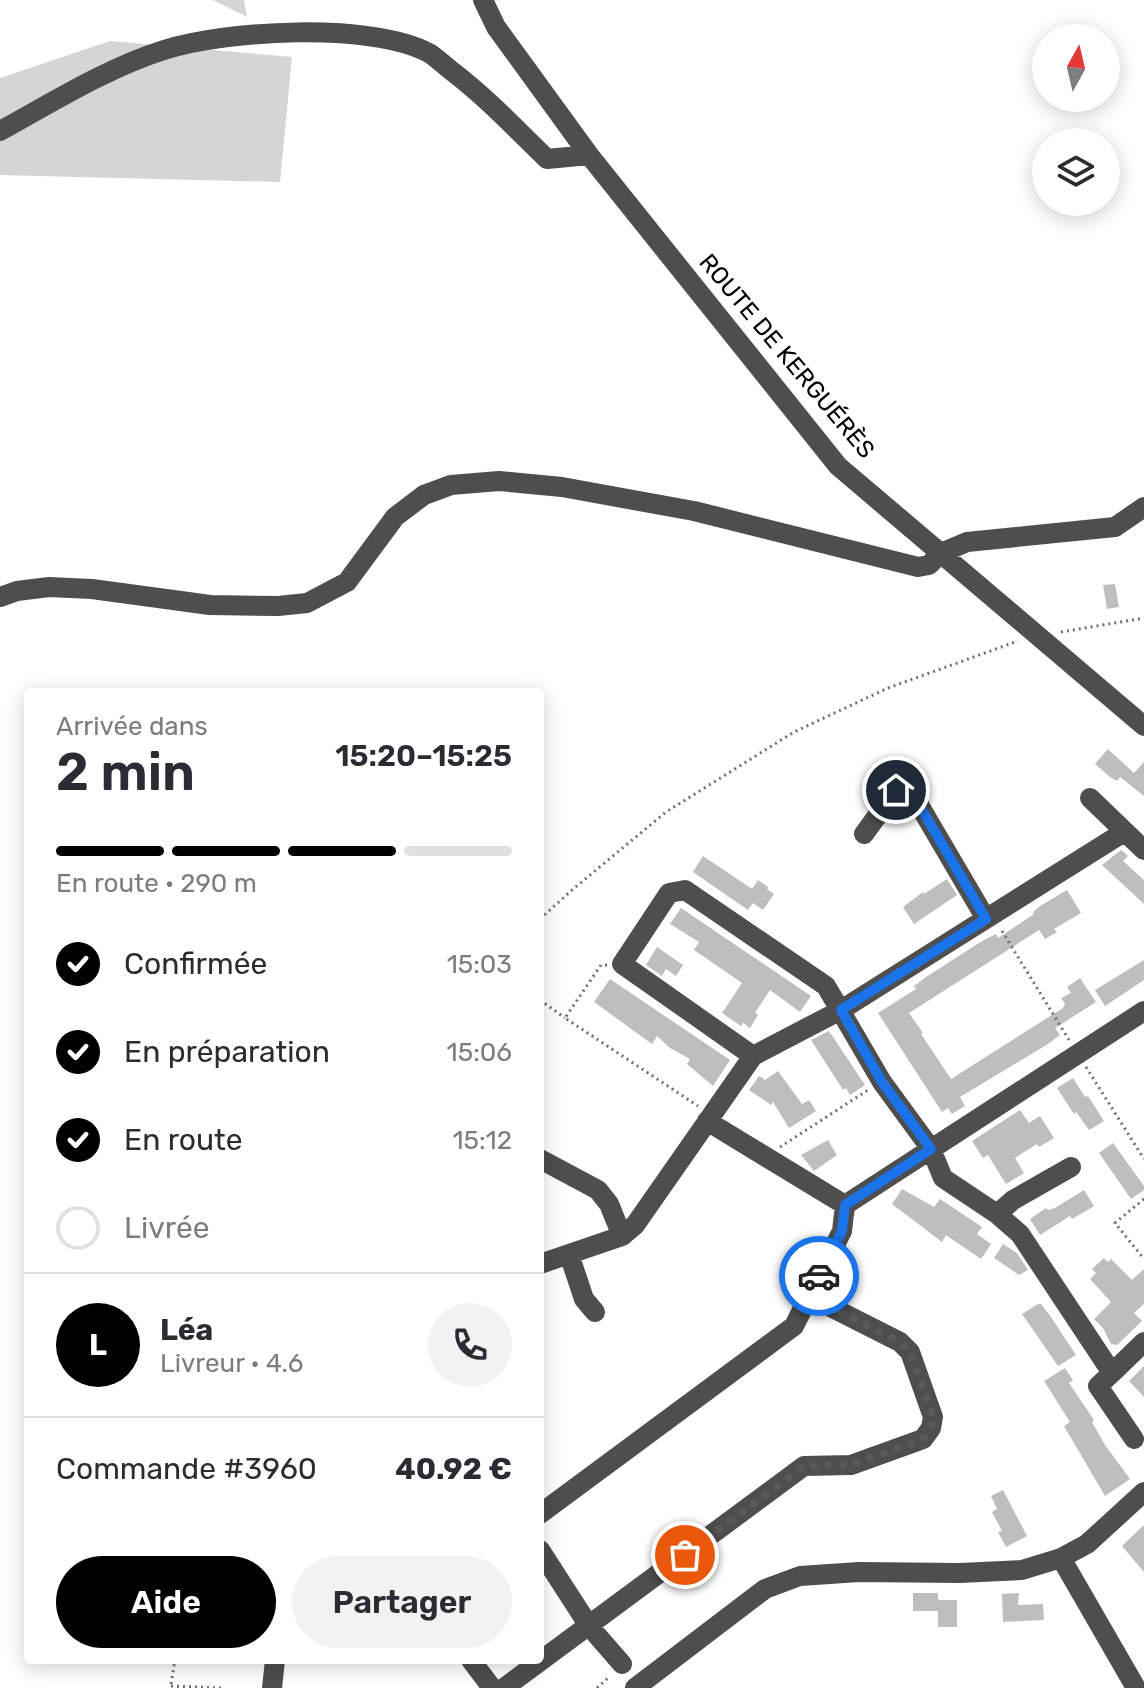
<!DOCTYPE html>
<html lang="fr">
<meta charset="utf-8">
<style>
body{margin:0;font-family:Rubik,sans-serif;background:#f2f2f3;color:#2b2b33;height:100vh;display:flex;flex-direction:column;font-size:30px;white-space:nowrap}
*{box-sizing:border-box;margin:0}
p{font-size:26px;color:#7c7c81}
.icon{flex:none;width:44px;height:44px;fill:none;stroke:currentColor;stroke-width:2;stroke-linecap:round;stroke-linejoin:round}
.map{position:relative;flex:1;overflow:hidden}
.side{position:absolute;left:24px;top:688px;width:520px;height:976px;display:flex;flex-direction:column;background:#fff;border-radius:8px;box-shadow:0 4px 20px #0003}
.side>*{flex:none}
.needle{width:52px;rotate:8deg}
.controls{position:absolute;left:1032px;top:24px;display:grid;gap:16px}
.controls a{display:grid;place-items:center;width:88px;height:88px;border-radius:50%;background:#fff;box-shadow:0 4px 20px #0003;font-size:40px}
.pin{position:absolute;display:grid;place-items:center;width:68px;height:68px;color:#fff;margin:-34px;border:4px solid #fff;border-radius:50%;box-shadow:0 2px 8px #0007}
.courier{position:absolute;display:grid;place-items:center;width:80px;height:80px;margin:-40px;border:6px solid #1a73e8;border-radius:50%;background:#fff;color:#222;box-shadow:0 2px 10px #0007}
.overview em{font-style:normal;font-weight:600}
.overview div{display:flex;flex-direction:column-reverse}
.overview{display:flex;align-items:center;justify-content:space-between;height:136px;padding:0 32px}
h1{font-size:52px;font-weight:600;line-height:60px}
.bar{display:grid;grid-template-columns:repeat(4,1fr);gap:12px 8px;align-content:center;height:96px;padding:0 32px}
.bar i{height:10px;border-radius:6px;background:#e1e1e2}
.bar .selected{background:#000}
.bar p{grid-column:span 4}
.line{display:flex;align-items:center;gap:20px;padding:0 32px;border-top:2px solid #e1e1e2}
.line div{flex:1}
.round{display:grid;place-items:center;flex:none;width:84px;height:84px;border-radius:42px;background:#f2f2f3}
ol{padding:0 32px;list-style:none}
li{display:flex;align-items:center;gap:24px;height:88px}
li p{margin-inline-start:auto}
li .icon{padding:8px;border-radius:50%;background:#000;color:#fff;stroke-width:4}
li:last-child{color:#7c7c81}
li i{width:44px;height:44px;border:4px solid #e1e1e2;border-radius:50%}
.cta{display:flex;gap:16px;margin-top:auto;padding:16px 32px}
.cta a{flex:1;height:92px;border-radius:48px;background:#000;color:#fff;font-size:32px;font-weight:600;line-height:92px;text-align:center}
.cta a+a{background:#f2f2f3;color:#2b2b33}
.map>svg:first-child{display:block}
</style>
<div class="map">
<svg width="1144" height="1688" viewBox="0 0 1144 1688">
<rect width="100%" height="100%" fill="#fff"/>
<path fill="#d5d5d5" d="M 213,0 L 244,0 L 247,17 Z
M 110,41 L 292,57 L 280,182 L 0,175 L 0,78 Z"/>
<path fill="#bebebe" d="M 1115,584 L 1119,607 L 1107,609 L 1103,585 Z
M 1108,749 L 1134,773 L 1144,762 L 1144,796 L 1120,777 L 1117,781 L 1110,777 L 1095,764 Z
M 1121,850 L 1128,856 L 1123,861 L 1144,880 L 1144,904 L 1102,865 Z
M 703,856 L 752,889 L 758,880 L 768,887 L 767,889 L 774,894 L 763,910 L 753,903 L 748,910 L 693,872 Z
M 947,879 L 957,895 L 914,924 L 903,907 L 923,892 L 924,894 Z
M 1067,890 L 1081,913 L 1054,929 L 1057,932 L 1045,939 L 1039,930 L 909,1013 L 923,1033 L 921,1034 L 951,1079 L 1063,1008 L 1065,1004 L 1061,998 L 1071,993 L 1067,987 L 1080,978 L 1096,1002 L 1055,1028 L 1060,1035 L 1048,1044 L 960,1097 L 965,1106 L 952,1114 L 948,1108 L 942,1112 L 878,1013 L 916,989 L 914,986 L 926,977 L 982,941 L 996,934 L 998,938 L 1034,914 L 1033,912 L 1040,906 Z
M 681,908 L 811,996 L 800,1012 L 770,990 L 755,1013 L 758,1015 L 750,1028 L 743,1023 L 741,1026 L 722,1013 L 742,983 L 694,950 L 699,942 L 670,924 Z
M 657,947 L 683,965 L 676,976 L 666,969 L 662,976 L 646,965 Z
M 1144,960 L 1144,980 L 1105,1006 L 1095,990 Z
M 610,979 L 730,1060 L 713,1086 L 687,1064 L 690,1059 L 670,1048 L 657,1036 L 652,1044 L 594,1002 Z
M 829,1031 L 865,1085 L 850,1095 L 846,1088 L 843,1090 L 811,1040 Z
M 778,1071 L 802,1104 L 809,1100 L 816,1111 L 789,1128 L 773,1102 L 771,1105 L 749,1090 L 759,1076 L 765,1080 Z
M 1073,1078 L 1085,1097 L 1088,1096 L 1104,1121 L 1089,1130 L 1076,1112 L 1074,1114 L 1057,1088 Z
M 1020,1110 L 1029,1123 L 1040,1116 L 1054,1138 L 1039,1147 L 1037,1144 L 1015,1158 L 1024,1173 L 1006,1184 L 988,1155 L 983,1158 L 972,1141 Z
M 828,1140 L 837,1155 L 814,1171 L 801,1155 Z
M 1113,1143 L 1144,1186 L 1144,1190 L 1131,1199 L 1099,1153 Z
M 902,1189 L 934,1207 L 940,1199 L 982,1227 L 977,1234 L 991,1244 L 981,1259 L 946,1235 L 942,1242 L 892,1204 Z
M 1084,1190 L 1094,1206 L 1072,1219 L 1070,1216 L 1040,1235 L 1030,1219 L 1046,1208 L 1048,1210 L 1055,1208 Z
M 1003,1244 L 1017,1253 L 1028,1270 L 1019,1275 L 994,1258 Z
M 1104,1258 L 1108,1262 L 1111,1259 L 1132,1280 L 1144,1269 L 1144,1304 L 1134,1313 L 1142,1321 L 1117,1345 L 1111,1344 L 1103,1328 L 1094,1319 L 1111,1302 L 1090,1279 L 1096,1273 L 1092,1269 Z
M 1038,1304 L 1041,1304 L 1051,1317 L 1076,1355 L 1058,1366 L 1022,1314 Z
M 1144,1366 L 1144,1397 L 1129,1381 Z
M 1065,1368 L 1073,1380 L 1069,1383 L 1094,1420 L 1092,1422 L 1105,1445 L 1130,1479 L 1105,1496 L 1064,1426 L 1070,1422 L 1044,1381 Z
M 1003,1490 L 1027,1536 L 1006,1547 L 998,1532 L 1002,1531 L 992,1512 L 997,1509 L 991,1496 Z
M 1144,1525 L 1144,1572 L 1122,1546 Z
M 913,1593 L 938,1593 L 938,1611 L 913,1611 Z
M 1019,1593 L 1018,1605 L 1043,1604 L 1044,1620 L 1003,1622 L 1002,1594 Z
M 938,1600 L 957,1600 L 957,1627 L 938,1627 Z"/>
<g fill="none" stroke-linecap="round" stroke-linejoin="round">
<path stroke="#707070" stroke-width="3" stroke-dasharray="2 4" stroke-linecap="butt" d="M 1061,632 L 1144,618
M 540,919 L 572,890 L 666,812 L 794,732 L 888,688 L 1018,641
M 1002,931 L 1069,1040
M 607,965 L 601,965 L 565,1018 L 698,1106
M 540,1000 L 565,1018
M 1086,1067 L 1144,1159
M 780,1147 L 868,1090
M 1144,1199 L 1115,1223 L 1144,1259
M 171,1684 L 175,1660
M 171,1686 L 221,1688
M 597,1688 L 609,1677"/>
<path stroke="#4e4e4e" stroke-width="20" d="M 483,0 L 496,27 L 589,155 L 838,466 L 1144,726
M 0,131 C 53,102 107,68 164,50 C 227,30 370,22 429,53 C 437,58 445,66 453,72 C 487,98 516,129 547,159 L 589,155
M 0,597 L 17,591 L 49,587 L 92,589 L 210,605 L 278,606 L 307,603 L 347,582 L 395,517 L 424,495 L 451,485 L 499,481 L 562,487 L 694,511 L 918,567 L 929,565 L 941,553 L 967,542 L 1115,527 L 1144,507
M 1090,798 L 1144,850
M 864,834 L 896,790 L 915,798 L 986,919
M 753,1056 L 622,964 L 669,893 L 685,890 L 826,986 L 882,1082 L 931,1149 L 943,1178 L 997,1214 L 1020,1234 L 1112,1373 L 1144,1342
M 707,1121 L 845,1205 L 1144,1011
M 540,1159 L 598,1190 L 609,1204 L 622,1236
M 997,1214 L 1013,1200 L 1071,1167
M 569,1254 L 584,1299 L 595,1312
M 540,1264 L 622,1236 L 635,1225 L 753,1056 L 841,1010 L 1124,832
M 1112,1373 L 1098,1386 L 1134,1439
M 540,1514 L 794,1326 L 842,1231 L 845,1205
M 540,1550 L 589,1626 L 622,1664
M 1061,1558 L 1136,1688
M 471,1660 L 492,1688
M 272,1688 L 275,1660
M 504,1688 L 804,1466 L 851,1465 L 923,1439 L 931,1428 L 933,1417 L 910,1352 L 900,1342 L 809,1296
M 635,1688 L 765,1589 L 800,1576 L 859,1572 L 960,1573 L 1022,1570 L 1061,1558 L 1087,1544 L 1144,1492"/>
</g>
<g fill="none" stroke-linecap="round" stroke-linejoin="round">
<path stroke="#595959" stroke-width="8" stroke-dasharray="0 14.4" d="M 685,1555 L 804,1466 L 851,1465 L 923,1439 L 931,1428 L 933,1417 L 910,1352 L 900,1342 L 809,1296 L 819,1276"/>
<path stroke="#1a73e8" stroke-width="10" d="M 819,1276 L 842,1231 L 845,1205 L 931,1149 L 882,1082 L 841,1010 L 986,919 L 915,798 L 896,790"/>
</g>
<g text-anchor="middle" stroke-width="6" stroke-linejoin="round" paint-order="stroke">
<g font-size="24" fill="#000" stroke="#fff">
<text transform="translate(787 356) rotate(50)" y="8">ROUTE DE KERGUÉRÈS</text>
</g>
</g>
</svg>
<div class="controls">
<a><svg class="needle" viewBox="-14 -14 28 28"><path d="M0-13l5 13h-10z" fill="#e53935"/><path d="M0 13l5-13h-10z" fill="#7c7c81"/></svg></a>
<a><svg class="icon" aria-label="layers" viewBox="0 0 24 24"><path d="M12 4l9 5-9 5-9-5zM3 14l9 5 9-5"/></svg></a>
</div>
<div class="pin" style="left:685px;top:1555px;background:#ea580c"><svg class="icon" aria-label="bag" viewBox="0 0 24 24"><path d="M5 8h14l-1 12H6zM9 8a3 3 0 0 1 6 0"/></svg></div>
<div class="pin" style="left:896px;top:790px;background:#1f2937"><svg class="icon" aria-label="home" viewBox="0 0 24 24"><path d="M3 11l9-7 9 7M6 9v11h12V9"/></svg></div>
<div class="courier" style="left:819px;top:1276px"><svg class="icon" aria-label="car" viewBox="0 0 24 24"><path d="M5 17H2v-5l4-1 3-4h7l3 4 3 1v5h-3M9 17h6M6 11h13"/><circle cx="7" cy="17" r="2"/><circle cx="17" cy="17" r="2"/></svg></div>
<section class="side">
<div class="overview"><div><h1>2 min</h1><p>Arrivée dans</p></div><em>15:20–15:25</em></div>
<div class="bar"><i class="selected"></i><i class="selected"></i><i class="selected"></i><i></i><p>En route · 290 m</p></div>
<ol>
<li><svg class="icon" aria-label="check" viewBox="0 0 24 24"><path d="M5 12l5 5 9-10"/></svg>Confirmée<p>15:03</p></li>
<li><svg class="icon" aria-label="check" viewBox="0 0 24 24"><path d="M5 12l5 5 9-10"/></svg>En préparation<p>15:06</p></li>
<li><svg class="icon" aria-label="check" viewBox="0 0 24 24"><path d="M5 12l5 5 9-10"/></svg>En route<p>15:12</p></li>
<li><i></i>Livrée</li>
</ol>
<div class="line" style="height:144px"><b class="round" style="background:#000;color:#fff">L</b><div><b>Léa</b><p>Livreur · 4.6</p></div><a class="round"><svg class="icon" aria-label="phone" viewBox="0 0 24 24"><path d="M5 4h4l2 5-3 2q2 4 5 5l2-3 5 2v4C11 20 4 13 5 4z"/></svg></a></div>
<div class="line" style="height:104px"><div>Commande #3960</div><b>40.92 €</b></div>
<div class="cta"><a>Aide</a><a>Partager</a></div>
</section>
</div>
